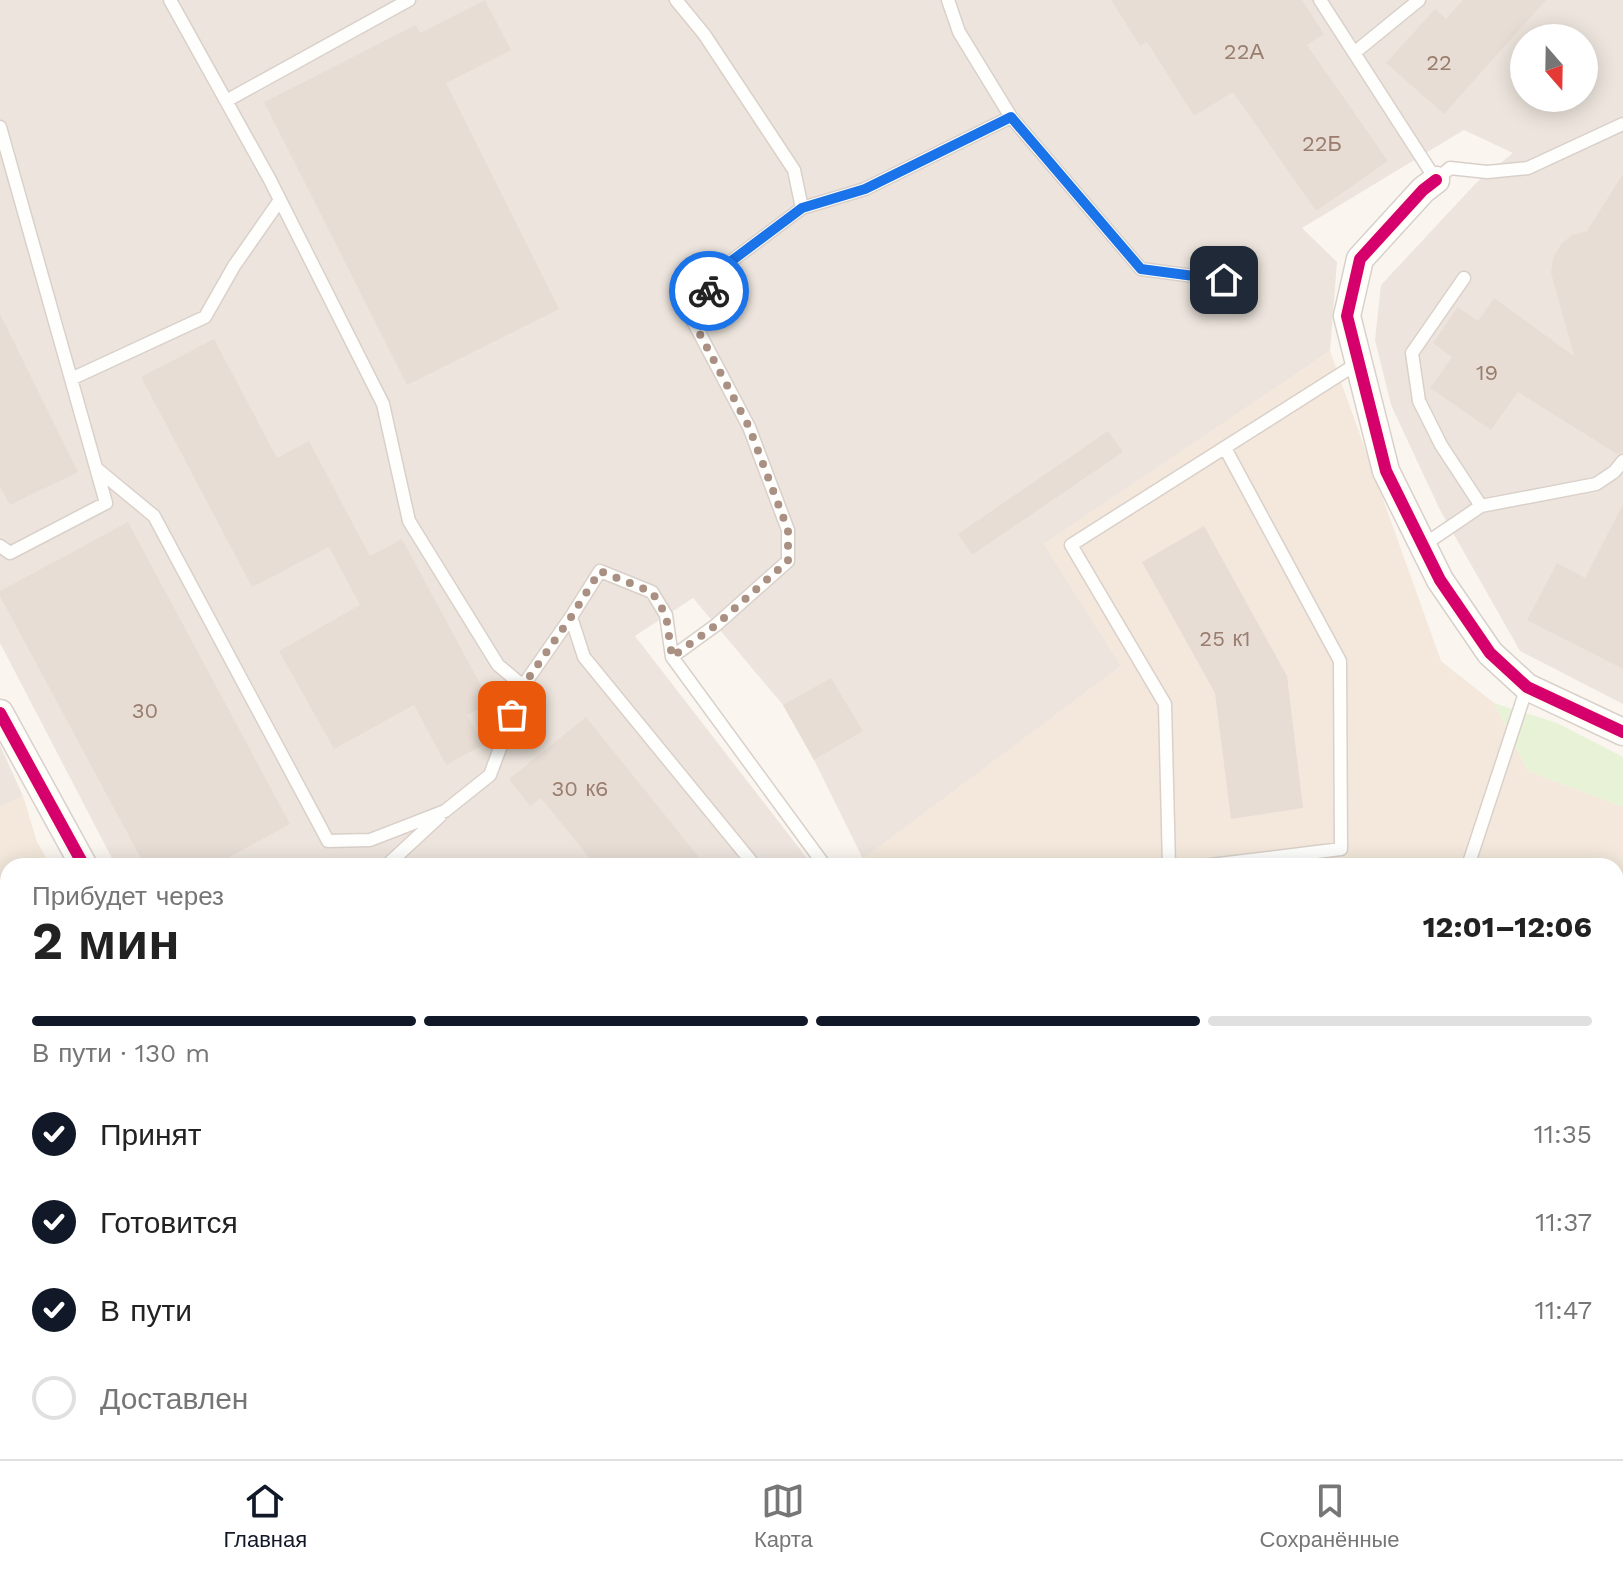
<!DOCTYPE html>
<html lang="ru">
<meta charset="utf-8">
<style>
body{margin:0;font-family:"Work Sans",sans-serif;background:#f2f2f2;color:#222;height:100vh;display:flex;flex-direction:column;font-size:30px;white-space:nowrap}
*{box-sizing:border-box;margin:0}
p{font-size:26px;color:#767676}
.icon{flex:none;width:44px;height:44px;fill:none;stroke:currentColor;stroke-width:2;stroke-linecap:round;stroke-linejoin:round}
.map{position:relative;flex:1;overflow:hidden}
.drawer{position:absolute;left:0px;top:858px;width:1624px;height:602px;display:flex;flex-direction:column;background:#fff;border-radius:24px 24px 0 0;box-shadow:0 4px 20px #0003}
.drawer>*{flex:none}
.needle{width:52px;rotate:160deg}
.fabs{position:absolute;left:1510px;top:24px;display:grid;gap:16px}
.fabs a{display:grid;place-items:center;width:88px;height:88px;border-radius:50%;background:#fff;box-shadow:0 4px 20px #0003;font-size:40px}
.pin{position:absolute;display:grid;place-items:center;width:68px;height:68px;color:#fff;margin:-34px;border-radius:16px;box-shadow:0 4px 12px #0006}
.courier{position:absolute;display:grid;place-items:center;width:80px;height:80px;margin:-40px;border:6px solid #1a73e8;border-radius:50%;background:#fff;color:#222;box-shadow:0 2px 10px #0007}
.head em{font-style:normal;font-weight:700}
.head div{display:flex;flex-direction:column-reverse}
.head{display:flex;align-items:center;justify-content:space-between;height:136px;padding:0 32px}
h1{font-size:52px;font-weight:700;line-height:60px}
.bar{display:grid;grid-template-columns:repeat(4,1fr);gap:12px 8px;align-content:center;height:96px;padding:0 32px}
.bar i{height:10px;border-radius:6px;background:#e0e0e0}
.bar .selected{background:#111827}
.bar p{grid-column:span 4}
ol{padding:0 32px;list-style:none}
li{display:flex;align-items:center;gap:24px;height:88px}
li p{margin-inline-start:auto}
li .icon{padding:8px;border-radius:50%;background:#111827;color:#fff;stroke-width:4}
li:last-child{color:#767676}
li i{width:44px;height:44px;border:4px solid #e0e0e0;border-radius:50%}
.tabs{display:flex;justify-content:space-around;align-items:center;height:112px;border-top:2px solid #e0e0e0;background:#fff;font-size:22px;color:#767676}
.tabs a{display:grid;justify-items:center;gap:4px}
.tabs .selected{color:#111827}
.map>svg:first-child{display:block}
</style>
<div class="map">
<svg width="1623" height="1459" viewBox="0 0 1623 1459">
<rect width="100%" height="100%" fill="#faf5ee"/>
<path fill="#f3e8db" d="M 1330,351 L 1441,661 L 1494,703 L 1528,771 L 1623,807 L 1623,1046 L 1616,1063 L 1616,866 L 868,866 L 863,859 L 1121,666 L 1044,544 Z
M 23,796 L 37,842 L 51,866 L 8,866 L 8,1452 L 428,1452 L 433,1459 L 0,1459 L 0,807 Z
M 1616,1357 L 1623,1359 L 1623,1459 L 1566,1459 L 1568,1452 L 1616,1452 Z"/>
<path fill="#faeae2" d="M 923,1452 L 1379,1452 L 1390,1459 L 918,1459 Z"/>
<path fill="#ede5dd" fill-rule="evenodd" d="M 0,0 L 1623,0 L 1623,704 L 1520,651 L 1440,510 L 1391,405 L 1375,340 L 1381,285 L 1477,182 L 1513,153 L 1464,130 L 1302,228 L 1337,262 L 1330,351 L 1044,544 L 1121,666 L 863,859 L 814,760 L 783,705 L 693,598 L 635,636 L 813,866 L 116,866 L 0,643 ZM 1524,38 L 1584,38 L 1584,98 L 1524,98 Z
M 0,745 L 23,796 L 0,807 Z
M 1623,1273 L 1623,1359 L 1616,1357 L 1616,1294 Z
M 532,1452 L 923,1452 L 918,1459 L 538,1459 Z"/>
<path fill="#e7f2d7" d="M 1494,703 L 1557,723 L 1623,757 L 1623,807 L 1528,771 Z
M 1623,1046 L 1623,1121 L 1616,1136 L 1616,1063 Z
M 334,1452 L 375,1452 L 383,1459 L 340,1459 Z"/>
<path fill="#e7ddd5" d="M 485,0 L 511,50 L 446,83 L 559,309 L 407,385 L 264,102 L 416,25 L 420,33 Z
M 1111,0 L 1302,0 L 1324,34 L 1307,45 L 1388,161 L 1316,211 L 1233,92 L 1194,116 L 1147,42 L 1140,46 Z
M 1463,0 L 1546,0 L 1444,114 L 1386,63 L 1435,9 L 1446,19 Z
M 1623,174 L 1623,452 L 1617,454 L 1518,392 L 1491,430 L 1430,388 L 1452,357 L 1433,343 L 1458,307 L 1478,321 L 1494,298 L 1574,356 L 1551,273 L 1553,258 L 1561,244 L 1572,235 L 1587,231 Z
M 0,314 L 78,472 L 10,505 L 0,486 Z
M 214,339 L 277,458 L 309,441 L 370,556 L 402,539 L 490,702 L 467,715 L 483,745 L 446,765 L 414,705 L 334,749 L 279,651 L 360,605 L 329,547 L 252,587 L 141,377 Z
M 1108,431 L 1123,452 L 972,555 L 958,534 Z
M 1623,504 L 1623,669 L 1527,620 L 1557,563 L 1585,578 Z
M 128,522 L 290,824 L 213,866 L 145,866 L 0,596 L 0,591 Z
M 1204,526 L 1287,676 L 1303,808 L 1231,819 L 1215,693 L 1142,562 Z
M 831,678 L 863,731 L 814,760 L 783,705 Z
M 586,717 L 706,866 L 596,866 L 541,798 L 530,806 L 509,779 Z"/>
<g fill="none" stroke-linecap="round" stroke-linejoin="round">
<defs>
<path id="service" d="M 170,0 L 270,180 L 383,404 L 409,521 L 498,665 L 523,686 L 571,617
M 676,0 L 704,34 L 794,170 L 802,208
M 948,0 L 959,32 L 1011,117
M 1320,0 L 1436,180 L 1450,168 L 1487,172 L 1528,168 L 1623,124
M 1354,53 L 1419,0
M 226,101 L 409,0
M 0,127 L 106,503 L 10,553 L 0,546
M 71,379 L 205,317 L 234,266 L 280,200
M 97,469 L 154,516 L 328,841 L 370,840 L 445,811 L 490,775 L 523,686
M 1481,506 L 1596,484 L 1614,472 L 1623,461
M 1422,546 L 1481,506 L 1441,445 L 1419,401 L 1412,353 L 1464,278
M 672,657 L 716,625 L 788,561 L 788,530 L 749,427 L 693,321 L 722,268 L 802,208 L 865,189 L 1011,117 L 1141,269 L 1224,280
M 386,866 L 440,816
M 755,866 L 584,657 L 571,617 L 600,571 L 652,592 L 666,615 L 672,657 L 825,866
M 1169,866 L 1165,704 L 1071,545 L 1358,363
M 1202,866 L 1341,849 L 1340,661 L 1225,448
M 1468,866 L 1527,687
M 280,1452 L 286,1459
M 673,1452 L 679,1459
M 1448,1452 L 1461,1459
M 215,1459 L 222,1452
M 1396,1459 L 1399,1452
M 1487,1459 L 1489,1452"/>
<path id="minor" d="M 1436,180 L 1423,190 L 1360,259 L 1347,316 L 1386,471 L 1440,580 L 1490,653 L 1527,687 L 1623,732
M 0,713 L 84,866
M 1616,1235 L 1623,1212
M 0,1430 L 8,1439
M 19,1452 L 25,1459
M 467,1452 L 473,1459
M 1549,1459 L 1551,1452"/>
</defs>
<use href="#service" stroke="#d9d0ca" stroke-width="15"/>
<use href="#minor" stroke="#d9d0ca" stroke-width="29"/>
<use href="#service" stroke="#fefefc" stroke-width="12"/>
<use href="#minor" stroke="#fefefc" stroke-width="26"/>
<defs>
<path id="cycleway" d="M 1436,180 L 1423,190 L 1360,259 L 1347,316 L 1386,471 L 1440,580 L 1490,653 L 1527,687 L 1623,732
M 0,713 L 84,866"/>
</defs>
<use href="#cycleway" stroke="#fffaf2" stroke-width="17"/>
<use href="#cycleway" stroke="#d6006c" stroke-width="12"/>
</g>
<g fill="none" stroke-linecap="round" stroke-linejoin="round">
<path stroke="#a99082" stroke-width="8" stroke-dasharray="0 14.4" d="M 512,715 L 523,686 L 571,617 L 600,571 L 652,592 L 666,615 L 672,657 L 716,625 L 788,561 L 788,530 L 749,427 L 693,321 L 709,291"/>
<path stroke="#1a73e8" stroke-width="10" d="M 709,291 L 722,268 L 802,208 L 865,189 L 1011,117 L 1141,269 L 1224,280"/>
</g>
<g text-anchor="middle" stroke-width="8" stroke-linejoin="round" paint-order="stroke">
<g font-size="22" fill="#9a7d6e">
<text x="1244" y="59">22А</text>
<text x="1439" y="70">22</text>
<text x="1322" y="151">22Б</text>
<text x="1487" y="380">19</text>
<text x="1225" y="646">25 к1</text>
<text x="145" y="718">30</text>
<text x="580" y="796">30 к6</text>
</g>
</g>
</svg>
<div class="fabs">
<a><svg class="needle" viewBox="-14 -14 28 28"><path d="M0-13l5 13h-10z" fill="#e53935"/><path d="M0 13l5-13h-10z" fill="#767676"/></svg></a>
</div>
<div class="pin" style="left:512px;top:715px;background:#ea580c"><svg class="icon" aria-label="bag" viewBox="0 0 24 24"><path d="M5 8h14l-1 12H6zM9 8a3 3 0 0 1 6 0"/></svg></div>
<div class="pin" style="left:1224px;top:280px;background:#1f2937"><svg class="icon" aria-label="home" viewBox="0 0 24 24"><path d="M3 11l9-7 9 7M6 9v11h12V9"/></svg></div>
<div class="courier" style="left:709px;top:291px"><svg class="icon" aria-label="bike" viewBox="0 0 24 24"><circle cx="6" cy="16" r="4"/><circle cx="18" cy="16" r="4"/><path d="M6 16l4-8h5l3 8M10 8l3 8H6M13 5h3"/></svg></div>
<section class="drawer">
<div class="head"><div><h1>2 мин</h1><p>Прибудет через</p></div><em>12:01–12:06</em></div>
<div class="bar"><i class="selected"></i><i class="selected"></i><i class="selected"></i><i></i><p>В пути · 130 m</p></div>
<ol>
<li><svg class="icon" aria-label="check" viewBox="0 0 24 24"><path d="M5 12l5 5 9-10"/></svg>Принят<p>11:35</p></li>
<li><svg class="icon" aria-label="check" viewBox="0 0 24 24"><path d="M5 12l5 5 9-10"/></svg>Готовится<p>11:37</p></li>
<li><svg class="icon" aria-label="check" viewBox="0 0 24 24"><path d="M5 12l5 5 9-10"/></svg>В пути<p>11:47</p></li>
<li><i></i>Доставлен</li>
</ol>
</section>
</div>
<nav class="tabs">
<a class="selected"><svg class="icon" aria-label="home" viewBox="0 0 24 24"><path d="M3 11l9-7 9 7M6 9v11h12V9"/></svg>Главная</a>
<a><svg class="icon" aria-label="map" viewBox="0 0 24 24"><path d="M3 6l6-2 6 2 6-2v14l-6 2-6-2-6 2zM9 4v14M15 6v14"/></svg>Карта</a>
<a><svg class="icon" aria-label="saved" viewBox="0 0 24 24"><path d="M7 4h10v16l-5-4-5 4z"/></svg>Сохранённые</a>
</nav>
